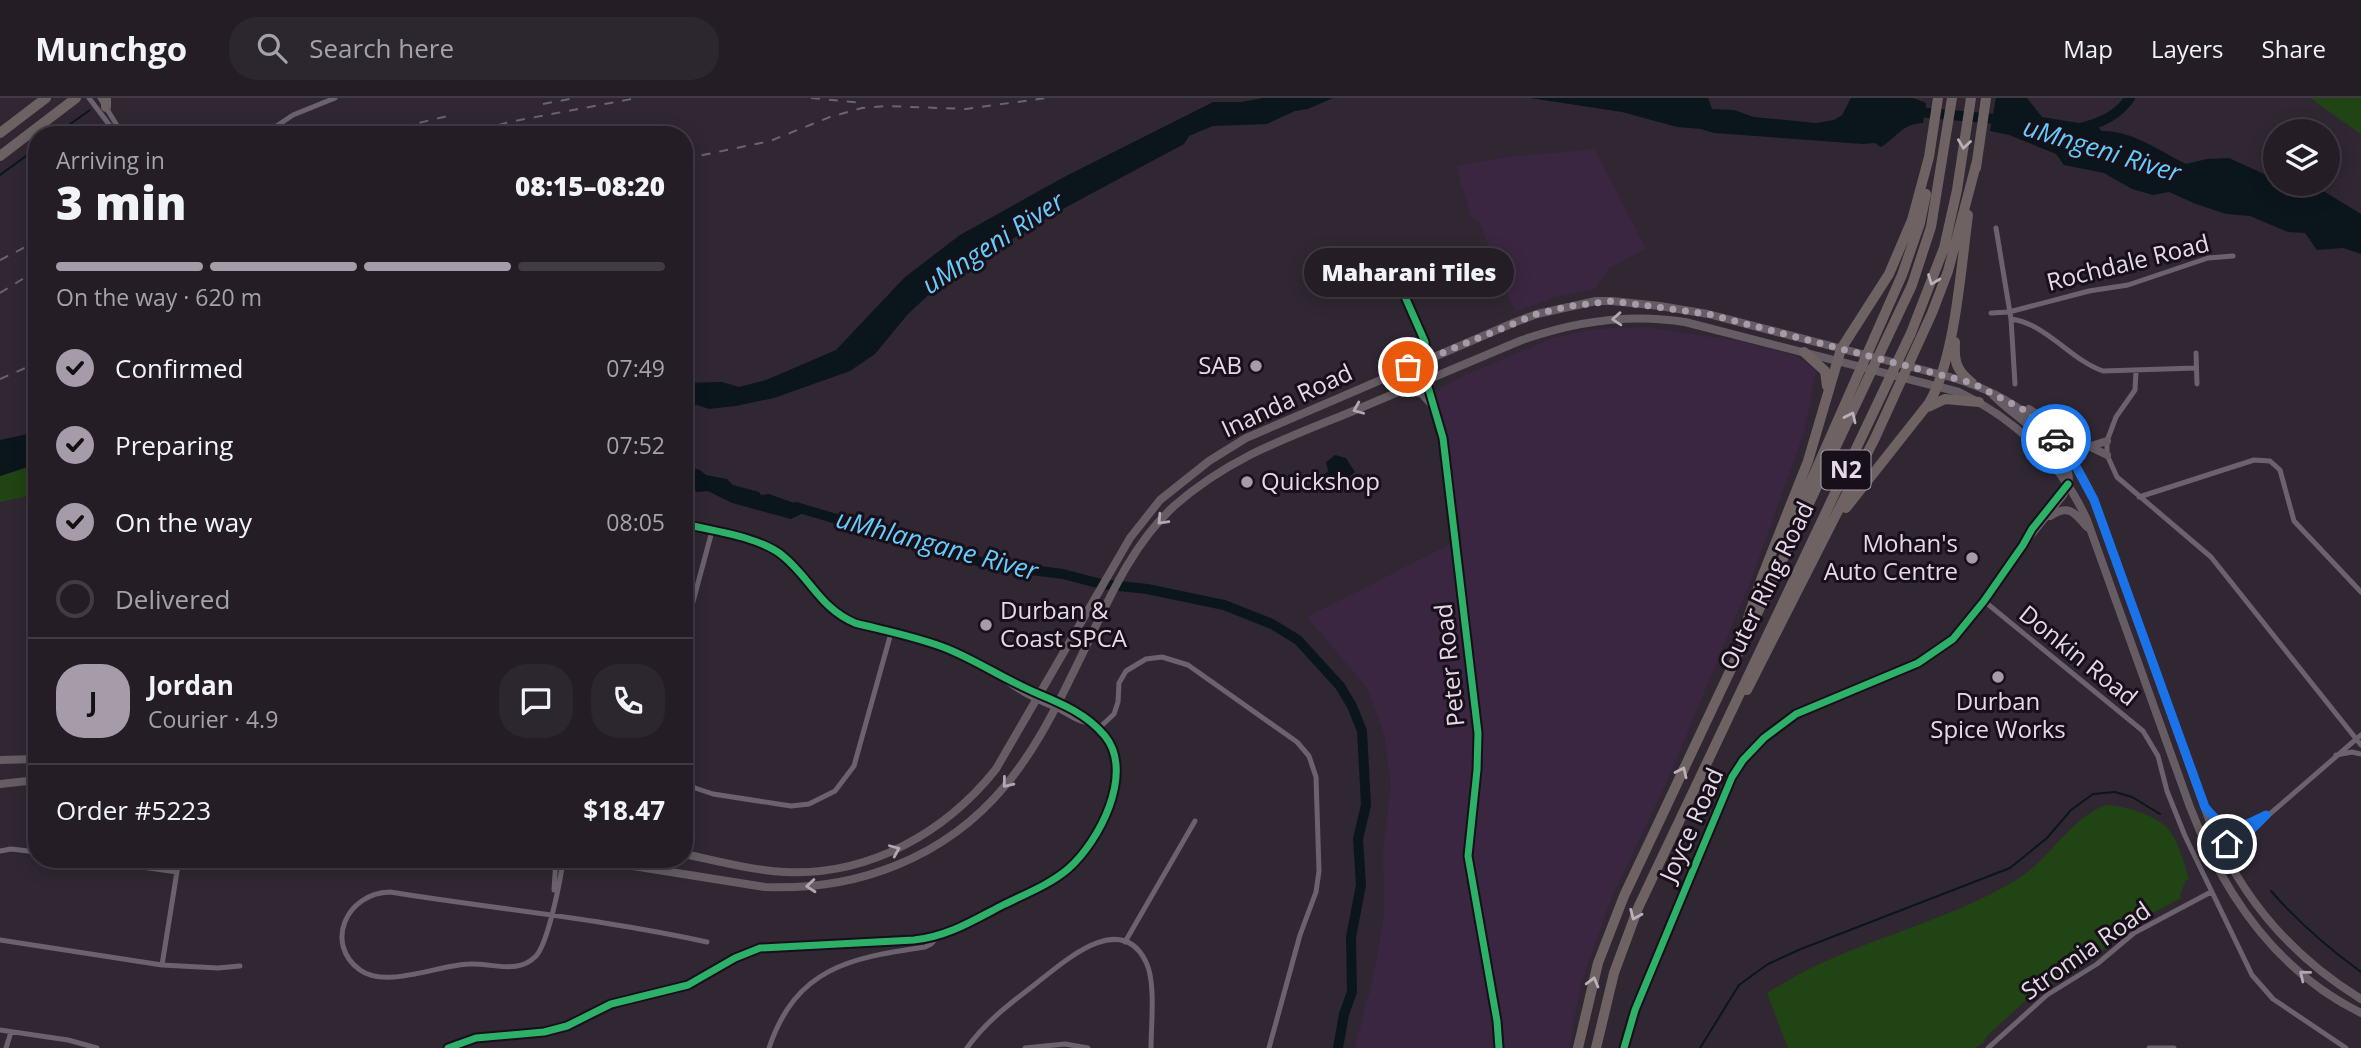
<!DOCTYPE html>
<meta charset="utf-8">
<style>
body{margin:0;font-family:"Open Sans",sans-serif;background:#2c262e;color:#f1f3f6;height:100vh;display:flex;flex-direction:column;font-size:26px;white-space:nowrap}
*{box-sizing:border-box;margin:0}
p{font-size:23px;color:#a3a2a7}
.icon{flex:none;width:38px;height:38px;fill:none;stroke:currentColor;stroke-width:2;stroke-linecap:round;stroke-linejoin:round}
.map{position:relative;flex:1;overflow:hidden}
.drawer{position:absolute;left:28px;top:28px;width:665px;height:742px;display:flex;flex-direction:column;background:#241d26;border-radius:28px;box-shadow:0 4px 18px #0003,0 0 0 2px #413b43}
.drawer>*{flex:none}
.tools{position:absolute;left:2263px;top:21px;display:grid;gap:14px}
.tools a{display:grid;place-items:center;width:77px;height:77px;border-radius:50%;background:#241d26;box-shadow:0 4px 18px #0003,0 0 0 2px #413b43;font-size:35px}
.pin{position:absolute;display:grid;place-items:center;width:60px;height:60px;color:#fff;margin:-30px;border:4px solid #fff;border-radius:50%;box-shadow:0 2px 7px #0007}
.courier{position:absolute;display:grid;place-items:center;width:70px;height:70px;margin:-35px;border:5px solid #1a73e8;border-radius:50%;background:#fff;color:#222;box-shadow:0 2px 9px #0007}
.bubble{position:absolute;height:49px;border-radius:24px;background:#241d26;box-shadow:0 4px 18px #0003,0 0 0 2px #413b43;font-size:23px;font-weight:800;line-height:49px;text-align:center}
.head em{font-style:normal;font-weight:800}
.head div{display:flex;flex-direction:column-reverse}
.head{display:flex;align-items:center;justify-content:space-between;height:119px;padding:0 28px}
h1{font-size:46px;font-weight:800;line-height:52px}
.bar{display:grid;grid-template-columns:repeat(4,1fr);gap:10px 7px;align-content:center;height:84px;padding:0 28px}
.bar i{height:9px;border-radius:5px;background:#413b43}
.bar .active{background:#a69ba8}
.bar p{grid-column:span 4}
.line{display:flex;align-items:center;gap:18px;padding:0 28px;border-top:2px solid #413b43}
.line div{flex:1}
.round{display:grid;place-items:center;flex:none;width:74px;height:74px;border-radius:28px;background:#2c262e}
ol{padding:0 28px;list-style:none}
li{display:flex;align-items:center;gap:21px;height:77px}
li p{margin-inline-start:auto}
li .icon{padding:7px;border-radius:50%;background:#a69ba8;color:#111;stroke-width:4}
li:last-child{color:#a3a2a7}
li i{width:38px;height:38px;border:4px solid #413b43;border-radius:50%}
header{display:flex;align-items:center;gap:42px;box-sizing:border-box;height:98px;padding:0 35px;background:#241d26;border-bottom:2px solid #413b43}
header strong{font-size:33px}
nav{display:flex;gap:38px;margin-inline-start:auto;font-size:24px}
.search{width:490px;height:63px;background:#2c262e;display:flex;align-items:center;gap:18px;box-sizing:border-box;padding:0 24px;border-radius:28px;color:#a3a2a7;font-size:26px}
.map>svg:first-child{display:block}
</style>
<header>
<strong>Munchgo</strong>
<div class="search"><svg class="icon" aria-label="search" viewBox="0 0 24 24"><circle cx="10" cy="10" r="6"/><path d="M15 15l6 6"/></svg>Search here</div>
<nav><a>Map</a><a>Layers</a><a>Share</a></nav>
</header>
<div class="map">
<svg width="2361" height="950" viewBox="0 0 2361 950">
<rect width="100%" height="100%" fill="#302733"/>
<path fill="#3a2640" d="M 1595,51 L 1646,151 L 1609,170 L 1595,191 L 1552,200 L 1515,214 L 1479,124 L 1471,118 L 1456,68 L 1507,59 Z
M 1644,229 L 1740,243 L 1796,258 L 1816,272 L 1805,331 L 1755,472 L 1669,679 L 1611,801 L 1581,886 L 1569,950 L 1355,950 L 1373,880 L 1384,818 L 1383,752 L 1391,687 L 1384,636 L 1367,590 L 1307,519 L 1462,440 L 1435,293 L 1465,277 L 1553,240 L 1596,231 Z"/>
<path fill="#204413" d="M 2310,0 L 2361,0 L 2361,36 Z
M 37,366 L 37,396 L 0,404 L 0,378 Z
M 2106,707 C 2122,707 2150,716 2163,726 C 2177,737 2185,766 2189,782 L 2186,782 L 2180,796 L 2181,800 L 2131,827 L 2091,863 L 2024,904 L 1987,938 L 1983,945 L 1975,950 L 1788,950 L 1767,895 C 1781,887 1795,878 1809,871 C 1876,838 1952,821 2016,782 C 2050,762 2071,719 2106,707 Z"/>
<path fill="#0b161c" d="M 1263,0 L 1333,0 L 1308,11 L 1295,13 L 1267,26 L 1213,28 L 1189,38 L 1184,46 L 1046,120 L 974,165 L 960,168 L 908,216 L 875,256 L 850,273 L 774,300 L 736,308 L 709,311 L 697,307 L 684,309 L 684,285 L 722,284 L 739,289 L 766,282 L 836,252 L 905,179 L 960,137 L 1066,78 L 1213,4 L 1241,4 Z
M 1530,0 L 1708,0 L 1712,11 L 1734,12 L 1754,19 L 1816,25 L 1834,22 L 1842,17 L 1851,0 L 1913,0 L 1926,5 L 1923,25 C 1903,25 1896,40 1881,49 L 1875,45 L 1863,46 L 1714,35 L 1701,31 L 1677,29 L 1622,14 Z
M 1996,0 L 2027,0 L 2042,19 L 2097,28 L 2102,33 C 2131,32 2160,53 2186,66 L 2207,61 L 2229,60 L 2275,81 L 2275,86 L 2290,86 L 2299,93 L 2325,94 L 2361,116 L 2361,156 L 2343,150 L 2317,152 L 2305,135 L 2288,134 L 2250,118 L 2226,116 L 2196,106 L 2169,94 L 2153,97 L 2132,91 L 2104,75 L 2064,67 L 2056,56 L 2009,37 L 1990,33 Z
M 37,334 L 37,366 L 0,378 L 0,342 Z
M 1335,357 L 1346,360 L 1355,374 L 1349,379 L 1342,378 L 1339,380 L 1339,390 L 1332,392 L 1321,380 L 1328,373 L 1326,364 Z
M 684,367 L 700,372 L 706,377 L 727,381 L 733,387 L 759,394 L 761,397 L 769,396 L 811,411 L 791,421 L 732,405 L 708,393 L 698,394 L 684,390 Z"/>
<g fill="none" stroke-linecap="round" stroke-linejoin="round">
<path stroke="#0b161c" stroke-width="2" d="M 55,37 L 90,12
M 0,77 L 37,50
M 2271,793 C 2298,824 2328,850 2361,874
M 1700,950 L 1739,887 L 1768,866 L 1801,851 L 2010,770 L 2047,740 L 2071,712 L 2093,696 L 2115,694 L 2132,699 L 2160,716"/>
<path stroke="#0b161c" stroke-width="10" d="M 1911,16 L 1918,14 L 2006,22
M 2080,30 C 2101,25 2117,18 2130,0
M 796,409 L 991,467 L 1063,476 L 1101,486 L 1147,491 L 1224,507 L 1272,526 L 1298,542 L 1340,588 L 1352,608 L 1362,633 L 1366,707 L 1358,741 L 1361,787 L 1351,839 L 1352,894 L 1344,916 L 1338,950"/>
<path stroke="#6b626d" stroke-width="5" d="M 89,0 L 117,37
M 100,0 L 123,37
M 263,37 L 293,17 L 335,0
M 1996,130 L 2011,221 L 2015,286
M 1399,185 L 1425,244 L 1426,282 L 1443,340 L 1478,635 L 1477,672 L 1468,758 L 1497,923 L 1499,950
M 1991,215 L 2009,214 L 2089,193 L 2128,187 L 2208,160 L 2233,158
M 2011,221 C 2047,226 2069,261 2103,273 L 2196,270
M 2196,255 L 2197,286
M 2136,273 L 2135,292 L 2116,319 L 2107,343 L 2107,357 L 2117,379 L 2211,459 L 2361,647
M 2139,399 L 2254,362 L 2270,363 L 2280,372 L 2294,423 L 2361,494
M 2028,443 L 2065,397 L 2068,386
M 1984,503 L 2143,633 L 2158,658 L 2167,693 L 2185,738 L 2252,877 L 2273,901 L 2346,950
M 684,537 L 712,433
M 1003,581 C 1020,595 1037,603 1058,611 C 1068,616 1077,624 1089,625
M 1098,631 L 1114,616 L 1118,604 L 1119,585 L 1126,573 L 1146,561 L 1162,559 L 1188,567 L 1297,644 L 1309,658 L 1316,679 L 1319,773 L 1316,794 L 1300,837 L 1269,950
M 2336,657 L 2352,654 L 2361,656
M 684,682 L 695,690 L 713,696 L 791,708 L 809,706 L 835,693 L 854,668 L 891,535
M 2205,748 L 2261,719
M 0,753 L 11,751 L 37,754
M 2210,755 L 2249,734 L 2361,637
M 86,761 L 177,774
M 563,761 C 561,781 548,845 536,858 C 531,863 524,867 517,868 C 502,871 485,865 469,866 C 438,867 386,891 360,872 C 324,846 346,795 390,794 C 496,811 603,821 707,844
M 554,792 L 556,761
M 0,842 L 162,867 L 218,870 L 240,868
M 1125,844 L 1195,723
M 162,867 L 179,761
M 0,932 L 68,942 L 97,950
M 6,950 L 11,934
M 448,950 L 476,940 L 544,934 L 567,928 L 611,906 L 688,887 L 735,860 L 760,850 L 914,842 C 947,839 974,822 1003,807 C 1025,796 1049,787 1068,771 C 1099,744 1135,675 1105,638 C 1086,615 1060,605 1034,594 C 1004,581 977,563 948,551 C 918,539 886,533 855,525 C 820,510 811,481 783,458 C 761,439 713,433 684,426
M 769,950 C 796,870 849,860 925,849 L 931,846 L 937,839
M 967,950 C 986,923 1012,904 1038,884 C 1065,863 1121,812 1146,864 C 1156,884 1151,927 1151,950
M 1025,950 L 1065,946 L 1088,950
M 1624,950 L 1635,912 L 1696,765 L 1732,679 L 1743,662 L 1764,640 L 1796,616 L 1918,565 L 1953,541 L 1984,503 L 2023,447 L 2032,431 L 2068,386
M 1988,950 L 2047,897 L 2097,866 L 2134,835 L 2211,794
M 2149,950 L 2174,950"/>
<path stroke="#665d64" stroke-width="8" d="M 1407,291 L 1422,296 L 1435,310
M 1993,297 C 2010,316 2077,356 2068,386
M 2029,311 L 2070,339 L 2107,357
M 2091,348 L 2107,343
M 2050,418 C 2069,406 2074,414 2087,429
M 0,662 L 37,661
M 0,686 L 37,682
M 2209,714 L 2224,728 L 2239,730
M 684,756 C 717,763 751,772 785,774 C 869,778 945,735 996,671 L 1130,440 L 1160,402 L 1209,363 L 1246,340 L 1513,225 L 1537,216 L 1596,203 L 1612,203 L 1660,208 L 1708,216 L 1950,279 C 2016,298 2066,338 2094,402 L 2212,730 C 2244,803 2292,859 2361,901
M 589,761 L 765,789 C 857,793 945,760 1005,688 C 1033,655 1054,614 1073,575 C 1102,518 1126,452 1174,408 C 1228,361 1281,342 1346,316 C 1405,291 1463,267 1522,242 C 1576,223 1629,215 1685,224 L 1959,294 C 2015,321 2061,364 2087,422 L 2190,709 C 2223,795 2276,873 2361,915
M 2233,770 L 2232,755 L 2249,734"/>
<path stroke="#6c6264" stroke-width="10" d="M 106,9 L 106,0
M 0,35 L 46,0
M 0,58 L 76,0"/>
<path stroke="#6e6362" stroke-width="10" d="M 1976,70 L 1986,0
M 1955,244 C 1954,264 1956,272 1972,285
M 1804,254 L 1825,273 L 1827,288
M 1928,309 L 1945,301 L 1979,304
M 1846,410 L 1929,305 C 1955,262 1961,169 1968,117
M 1784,444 L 1902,177 L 1920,125 L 1926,96
M 1747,523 L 1762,479 L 1808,363 L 1841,251 L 1889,176 L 1912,122 L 1929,59 L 1938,0
M 1747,592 L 1875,340 L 1932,215 L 1948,173 L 1977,63
M 1578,950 L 1598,865 L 1624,798 L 1912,187 L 1931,129 L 1952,0
M 1596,950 L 1614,875 L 1638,810 L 1911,235 L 1944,150 L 1957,92 L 1971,0"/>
<path stroke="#6c636e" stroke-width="2" stroke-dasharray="9 9" stroke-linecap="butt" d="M 811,0 L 863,5
M 543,6 L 575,0
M 367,37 L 448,18
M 464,37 L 509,24 L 637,0
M 684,61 L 770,43 L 830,19 L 862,10 L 887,8 L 966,11 L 1046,0
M 0,162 L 37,143
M 0,195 L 37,172
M 0,281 L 37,265"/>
<defs>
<path id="cycleway" d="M 1399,185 L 1425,244 L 1426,282 L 1443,340 L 1478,635 L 1477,672 L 1468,758 L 1497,923 L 1499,950
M 448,950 L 476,940 L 544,934 L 567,928 L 611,906 L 688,887 L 735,860 L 760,850 L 914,842 C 947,839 974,822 1003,807 C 1025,796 1049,787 1068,771 C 1099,744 1135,675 1105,638 C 1086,615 1060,605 1034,594 C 1004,581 977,563 948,551 C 918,539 886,533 855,525 C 820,510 811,481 783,458 C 761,439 713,433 684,426
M 1624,950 L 1635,912 L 1696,765 L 1732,679 L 1743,662 L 1764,640 L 1796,616 L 1918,565 L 1953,541 L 1984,503 L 2023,447 L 2032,431 L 2068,386"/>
</defs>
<use href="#cycleway" stroke="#170f19" stroke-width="11"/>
<use href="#cycleway" stroke="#2db169" stroke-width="7"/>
</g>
<defs><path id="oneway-chevron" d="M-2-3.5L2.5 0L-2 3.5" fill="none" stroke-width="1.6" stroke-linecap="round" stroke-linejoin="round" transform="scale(1.75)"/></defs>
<g stroke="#bbb0b8">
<use href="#oneway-chevron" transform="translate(1964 46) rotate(98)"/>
<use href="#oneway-chevron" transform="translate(1933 182) rotate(111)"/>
<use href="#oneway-chevron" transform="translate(1851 319) rotate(-65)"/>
<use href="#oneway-chevron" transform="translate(1682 674) rotate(-65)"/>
<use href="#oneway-chevron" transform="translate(1635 817) rotate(113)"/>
<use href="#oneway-chevron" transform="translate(1593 884) rotate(-75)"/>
</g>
<g stroke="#b2a7b3">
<use href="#oneway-chevron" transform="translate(1617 221) rotate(176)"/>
<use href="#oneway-chevron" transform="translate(1358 311) rotate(157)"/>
<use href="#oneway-chevron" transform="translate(1162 422) rotate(133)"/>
<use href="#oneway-chevron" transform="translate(1007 685) rotate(129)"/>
<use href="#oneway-chevron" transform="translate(895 752) rotate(-23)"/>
<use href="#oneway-chevron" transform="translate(811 788) rotate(175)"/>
<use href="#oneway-chevron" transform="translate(2304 877) rotate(-141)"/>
</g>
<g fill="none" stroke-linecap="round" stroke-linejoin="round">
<path stroke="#a69ba8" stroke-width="7" stroke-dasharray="0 12.6" d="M 1408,269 L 1537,216 L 1570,208 L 1612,203 L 1708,216 L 1972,285 L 2024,312 L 2056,341"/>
<path stroke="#1a73e8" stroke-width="9" d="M 2056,341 L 2072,361 L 2094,402 L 2205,709 C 2228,738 2237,731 2266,717 L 2249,734 L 2227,746"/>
</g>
<g fill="#a69ba8" stroke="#170f19" stroke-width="2.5">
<circle cx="1256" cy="268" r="7"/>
<circle cx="1247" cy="384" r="7"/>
<circle cx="1972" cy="460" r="7"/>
<circle cx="986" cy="527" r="7"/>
<circle cx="1998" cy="579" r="7"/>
</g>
<g text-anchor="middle" stroke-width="6" stroke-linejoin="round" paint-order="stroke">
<rect fill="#170f19" stroke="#a79ca9" stroke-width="2" x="1821.5" y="352.5" width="49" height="39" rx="5"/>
<g font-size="23" font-weight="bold" fill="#e5d9e7">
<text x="1846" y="380">N2</text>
</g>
<g font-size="24" fill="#e5d9e7" stroke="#170f19">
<text transform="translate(2128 165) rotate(-14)" y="8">Rochdale Road</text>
<text transform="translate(1287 303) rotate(-25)" y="8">Inanda Road</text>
<text transform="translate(1767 488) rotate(-64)" y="8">Outer Ring Road</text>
<text transform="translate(2078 558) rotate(39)" y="8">Donkin Road</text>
<text transform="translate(1450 567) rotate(-96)" y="8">Peter Road</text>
<text transform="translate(1692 727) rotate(-66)" y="8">Joyce Road</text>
<text transform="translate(2086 853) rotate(-35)" y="8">Stromia Road</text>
</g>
<g font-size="24" fill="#e5d9e7" stroke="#170f19" text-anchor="end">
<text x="1242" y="276">SAB</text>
<text x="1261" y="392" text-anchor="start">Quickshop</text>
<text x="1958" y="454">Mohan's<tspan x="1958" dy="28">Auto Centre</tspan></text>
<text x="1000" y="521" text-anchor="start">Durban &amp;<tspan x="1000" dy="28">Coast SPCA</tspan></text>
<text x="1998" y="612" text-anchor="middle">Durban<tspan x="1998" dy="28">Spice Works</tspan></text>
</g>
<g font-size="26" font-style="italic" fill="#65cdfc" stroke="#170f19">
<text transform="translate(2102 52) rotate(17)" y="9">uMngeni River</text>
<text transform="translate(993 145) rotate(-33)" y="9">uMngeni River</text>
<text transform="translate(937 447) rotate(15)" y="9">uMhlangane River</text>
</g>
</g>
</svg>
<div class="tools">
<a><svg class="icon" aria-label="layers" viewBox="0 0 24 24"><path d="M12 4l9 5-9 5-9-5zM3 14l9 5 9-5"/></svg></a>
</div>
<div class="pin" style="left:1408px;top:269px;background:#ea580c"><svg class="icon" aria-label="bag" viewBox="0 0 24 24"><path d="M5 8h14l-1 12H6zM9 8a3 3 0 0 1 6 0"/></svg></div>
<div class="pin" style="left:2227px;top:746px;background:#1f2937"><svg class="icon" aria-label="home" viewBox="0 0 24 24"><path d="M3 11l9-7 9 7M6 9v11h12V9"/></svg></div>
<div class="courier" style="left:2056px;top:341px"><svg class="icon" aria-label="car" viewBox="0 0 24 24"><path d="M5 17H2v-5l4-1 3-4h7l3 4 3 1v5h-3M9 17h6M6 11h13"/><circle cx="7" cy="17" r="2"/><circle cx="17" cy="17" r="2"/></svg></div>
<div class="bubble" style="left:1304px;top:150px;width:210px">Maharani Tiles</div>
<section class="drawer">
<div class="head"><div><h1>3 min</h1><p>Arriving in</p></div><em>08:15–08:20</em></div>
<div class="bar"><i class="active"></i><i class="active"></i><i class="active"></i><i></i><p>On the way · 620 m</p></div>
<ol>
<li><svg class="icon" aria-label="check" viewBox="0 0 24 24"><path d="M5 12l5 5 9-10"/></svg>Confirmed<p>07:49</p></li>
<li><svg class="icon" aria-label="check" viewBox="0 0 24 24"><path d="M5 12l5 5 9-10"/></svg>Preparing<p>07:52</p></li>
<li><svg class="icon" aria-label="check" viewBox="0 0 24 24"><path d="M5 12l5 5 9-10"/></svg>On the way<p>08:05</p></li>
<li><i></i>Delivered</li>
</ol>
<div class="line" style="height:126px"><b class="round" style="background:#a69ba8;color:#111">J</b><div><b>Jordan</b><p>Courier · 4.9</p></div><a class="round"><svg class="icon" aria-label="chat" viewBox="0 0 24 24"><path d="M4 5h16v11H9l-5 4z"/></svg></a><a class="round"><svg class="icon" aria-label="phone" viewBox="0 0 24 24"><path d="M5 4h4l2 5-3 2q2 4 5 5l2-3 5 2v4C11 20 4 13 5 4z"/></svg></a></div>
<div class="line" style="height:91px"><div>Order #5223</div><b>$18.47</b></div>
</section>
</div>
